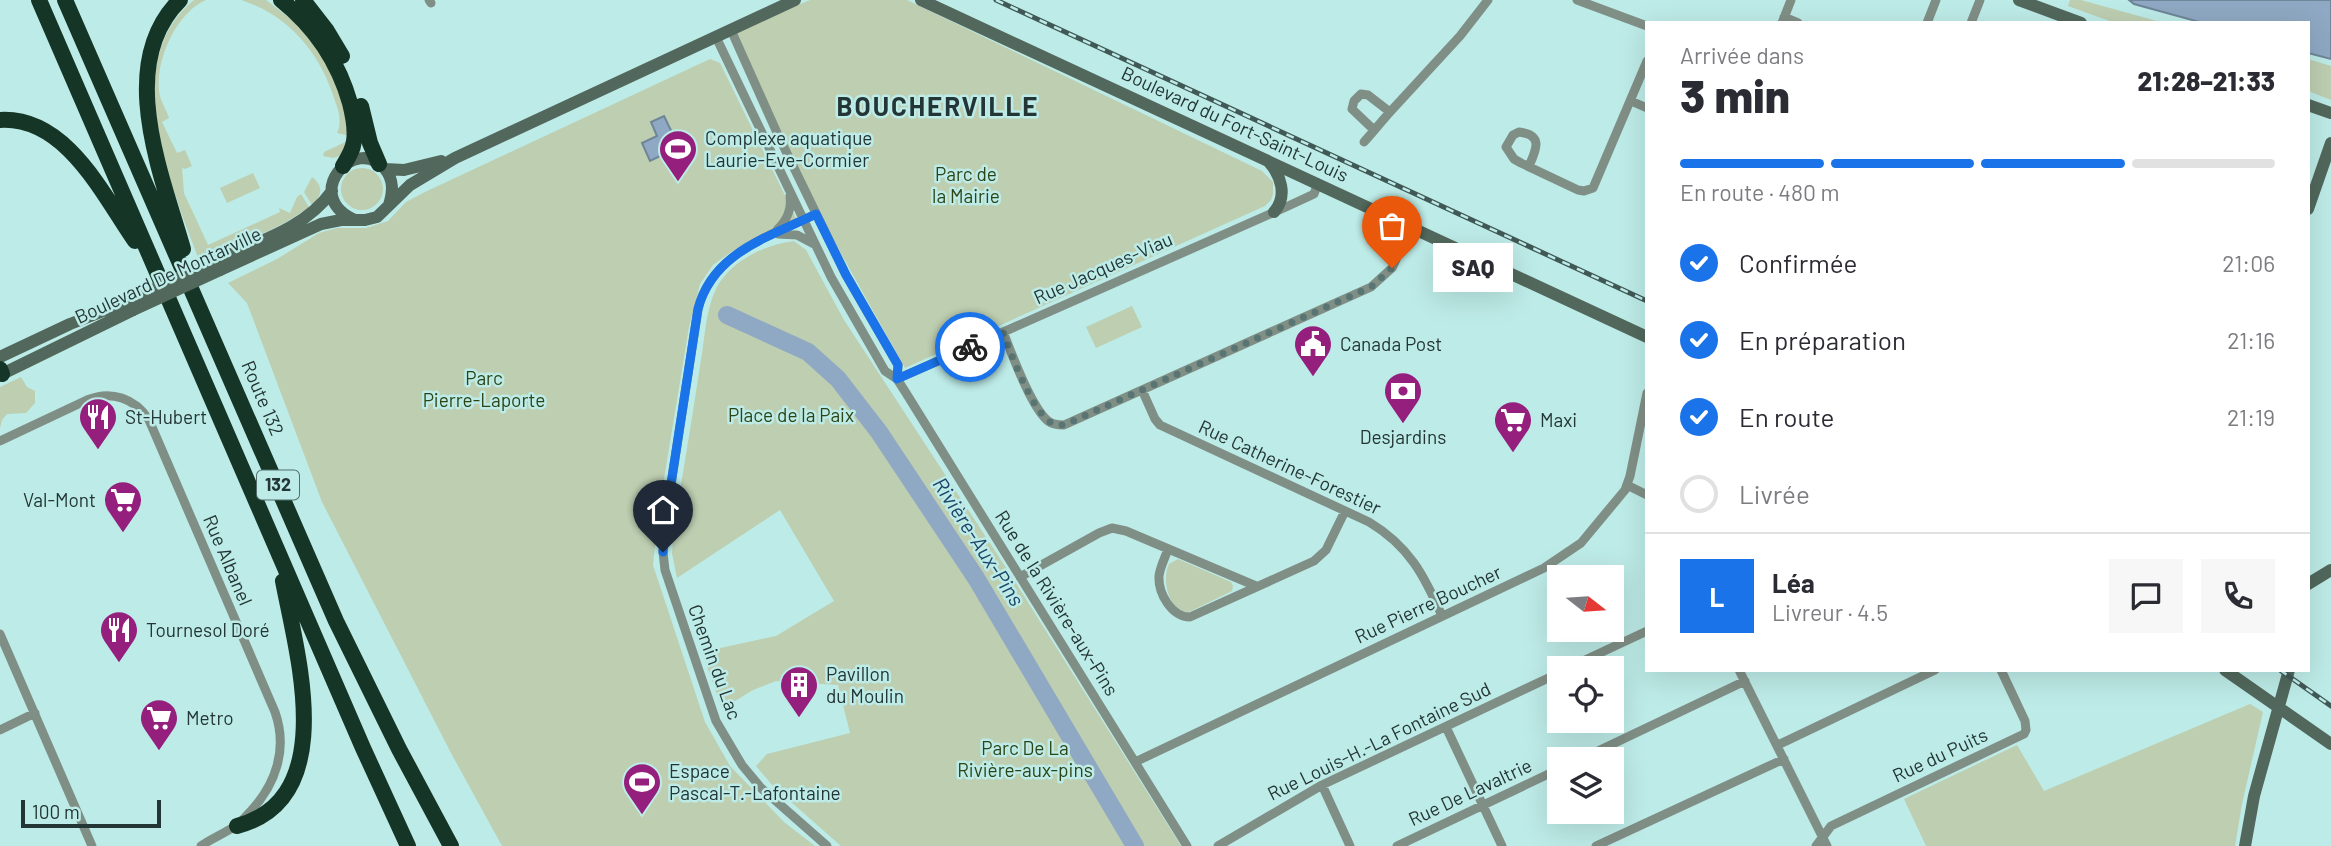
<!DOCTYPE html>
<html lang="fr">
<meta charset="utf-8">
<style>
body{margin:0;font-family:Barlow,sans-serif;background:#f7f7f7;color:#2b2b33;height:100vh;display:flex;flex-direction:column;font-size:26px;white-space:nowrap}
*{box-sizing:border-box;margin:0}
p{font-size:23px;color:#7c7c81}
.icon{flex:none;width:38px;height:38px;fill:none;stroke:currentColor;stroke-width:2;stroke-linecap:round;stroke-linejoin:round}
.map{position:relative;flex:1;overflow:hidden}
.sheet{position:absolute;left:1645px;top:21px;width:665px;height:651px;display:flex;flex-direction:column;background:#fff;border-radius:0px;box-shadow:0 7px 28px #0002}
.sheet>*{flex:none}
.needle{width:46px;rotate:107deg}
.controls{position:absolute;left:1547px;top:565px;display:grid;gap:14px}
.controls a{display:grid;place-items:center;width:77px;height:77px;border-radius:0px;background:#fff;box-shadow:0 7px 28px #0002;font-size:35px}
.scale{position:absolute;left:21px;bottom:18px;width:140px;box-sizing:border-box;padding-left:7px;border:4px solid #233534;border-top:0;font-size:19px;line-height:24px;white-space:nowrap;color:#233534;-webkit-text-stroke:5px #bdebe7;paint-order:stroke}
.pin{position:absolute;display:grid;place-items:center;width:60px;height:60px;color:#fff;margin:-72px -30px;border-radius:50% 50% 50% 0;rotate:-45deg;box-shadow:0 0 7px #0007}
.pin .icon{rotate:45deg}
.courier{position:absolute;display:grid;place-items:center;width:70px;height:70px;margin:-35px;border:5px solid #1a73e8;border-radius:50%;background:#fff;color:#222;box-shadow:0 2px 9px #0007}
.bubble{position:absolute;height:49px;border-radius:0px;background:#fff;box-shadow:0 7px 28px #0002;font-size:23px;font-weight:800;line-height:49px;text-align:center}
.summary em{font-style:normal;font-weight:800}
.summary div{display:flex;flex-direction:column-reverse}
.summary{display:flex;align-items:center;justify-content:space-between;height:119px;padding:0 35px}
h1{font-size:46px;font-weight:800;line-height:52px}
.bar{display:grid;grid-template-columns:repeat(4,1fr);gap:10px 7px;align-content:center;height:84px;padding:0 35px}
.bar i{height:9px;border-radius:5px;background:#e1e1e2}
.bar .active{background:#1a73e8}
.bar p{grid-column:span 4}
.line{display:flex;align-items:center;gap:18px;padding:0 35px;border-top:2px solid #e1e1e2}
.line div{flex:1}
.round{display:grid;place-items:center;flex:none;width:74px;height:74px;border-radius:0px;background:#f7f7f7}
ol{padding:0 35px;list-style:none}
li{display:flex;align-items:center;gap:21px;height:77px}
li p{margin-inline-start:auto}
li .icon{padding:7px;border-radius:50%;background:#1a73e8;color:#fff;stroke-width:4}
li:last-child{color:#7c7c81}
li i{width:38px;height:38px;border:4px solid #e1e1e2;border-radius:50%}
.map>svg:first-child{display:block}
</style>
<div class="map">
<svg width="2331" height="846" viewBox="0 0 2331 846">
<rect width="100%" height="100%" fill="#bdebe7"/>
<path fill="#bdceb1" d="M 194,0 L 206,0 C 176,13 156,59 159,91 C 160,100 166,109 169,118 L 162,122 L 177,153 L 185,150 L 192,166 L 185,169 L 182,168 L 184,193 L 208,245 L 280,212 L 279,208 L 290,213 L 297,197 L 301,194 L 309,207 C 277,231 236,244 199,260 C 172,187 117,62 194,0 Z
M 241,0 L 266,0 L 300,26 L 322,55 L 339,89 L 350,136 L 337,133 C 342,123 339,111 335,101 C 321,54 289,15 241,0 Z
M 810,0 L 907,0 L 1262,171 L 1273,182 L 1273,194 L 1271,200 L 1265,206 L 905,368 L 843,257 L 778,135 L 736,31 Z
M 2070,0 L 2081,0 L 2164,23 L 2115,23 L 2068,6 Z
M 710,59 L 720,63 L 797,220 L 731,252 L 713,265 L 700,284 L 689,327 L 658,515 L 653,565 L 705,722 L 730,766 L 784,822 L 815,846 L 502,846 L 451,753 L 322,502 L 247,303 L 228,283 L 277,259 L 319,233 L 337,228 L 366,228 L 388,221 L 406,202 L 425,192 Z
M 2308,59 L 2331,66 L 2331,100 L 2308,91 Z
M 350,140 L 340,156 L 333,158 L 323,156 L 324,152 Z
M341 189a21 21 0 1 1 42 0a21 21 0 1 1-42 0Z
M 253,173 L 260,188 L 227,203 L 220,188 Z
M 312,177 C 324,186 322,196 312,205 L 304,192 Z
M 794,241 L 806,250 L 844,320 L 1014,580 L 1181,846 L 841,846 L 773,786 L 756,766 L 767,754 L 850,733 L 838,685 L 776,681 L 753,690 L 722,709 L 702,652 L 776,636 L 834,601 L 780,510 L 677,578 L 672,553 L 674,526 C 683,473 692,419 700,366 C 705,341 705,310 717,287 C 731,261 766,244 794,241 Z
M 1132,306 L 1142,327 L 1096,348 L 1086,327 Z
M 21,377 L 27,387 L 35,391 L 35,403 L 26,413 L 7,414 L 2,420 L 0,428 L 0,387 Z
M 1178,559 L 1231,582 L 1233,586 L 1232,591 L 1189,612 C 1169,612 1161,580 1169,564 Z
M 2250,704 L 2263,712 L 2242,804 L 2235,846 L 1926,846 L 1904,799 L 2017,745 L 2044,791 Z"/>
<path fill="#8fa8c3" stroke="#6f8698" stroke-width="2" d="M 2129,0 L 2331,0 L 2331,59 L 2308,53 L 2308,23 L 2203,23 L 2134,4 Z
M 664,116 L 679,147 L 650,161 L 642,143 L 657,136 L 651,122 Z"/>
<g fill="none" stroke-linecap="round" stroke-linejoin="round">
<path stroke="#8fa8c3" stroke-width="18" d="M 727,315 L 808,352 L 838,379 L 879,432 L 976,578 L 1135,846"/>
<path stroke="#808f86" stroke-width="9" d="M 429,0 L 431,3
M 1577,0 L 1647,26
M 1784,17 L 1798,23
M 1782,23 L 1791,0
M 1927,23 L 1936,0
M 1971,23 L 1980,0
M 731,30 L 778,135 L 846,275 L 898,365 L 897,379
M 716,37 L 831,277 L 885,371 L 897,379 L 906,393 L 1187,846
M 1631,101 L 1647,108
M 1390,112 L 1460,36 L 1488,0
M 1364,142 C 1373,132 1381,122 1390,112 L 1368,95 L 1361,94 L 1354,101 L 1352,109 L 1374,130
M 1529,166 C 1536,150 1544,135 1519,132 L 1513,135 L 1506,147 L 1514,159 L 1521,163 L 1578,190 L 1584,191 L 1593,188 L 1647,61
M 816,214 C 770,236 712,253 698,309 L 665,523 L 663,552 L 665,570 L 716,721 L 742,765 L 761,788 L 827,846
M 777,230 C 787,220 792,210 790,196
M 778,234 L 797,235 L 814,244
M 1003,332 C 1012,354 1031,407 1048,421 C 1053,425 1059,425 1064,425 L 1371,287 L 1392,268 L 1411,227
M 897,379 L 1286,207 L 1314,194 L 1318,183
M 1142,390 L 1155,419 L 1160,425 L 1369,522 C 1409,546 1424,575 1442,616
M 0,441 L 87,400 C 111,390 135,398 149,420 L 275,712 C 288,749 276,784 250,812 C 245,817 240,824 234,827 C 223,834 212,838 201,846
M 1627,485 L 1647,495
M 1168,549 C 1165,558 1160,567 1159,576 C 1158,594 1172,617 1190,617 L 1314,561 L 1326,550 L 1345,511
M 1020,577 L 1099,533 L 1112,528 L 1126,531 L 1256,586
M 0,634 L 92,846
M 1568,668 L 1647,631
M 1739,670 L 1827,846
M 1446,727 L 1502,846
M 0,730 L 35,713
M 1778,745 L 1935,670
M 1579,760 L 1745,681
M 1135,762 L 1544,568 L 1581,543 L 1625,490 L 1630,476 L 1647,393
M 1322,785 L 1350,846
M 1218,846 L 1322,785 L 1559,673
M 1397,846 L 1559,769
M 1596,846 L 1784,759
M 1816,846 L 1831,826 L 2024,734 L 2026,730 L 2025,721 L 2001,670"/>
<path stroke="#52685c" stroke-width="12" d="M 921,0 L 1647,337
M 2019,0 L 2081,23
M 2308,105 L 2331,113
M 1268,161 C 1281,175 1288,196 1274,212
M 385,169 L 404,170 L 441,161
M 2308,209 L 2331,143
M 355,220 C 300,196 355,133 385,169 C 394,180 393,192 389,205
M 215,261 C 257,242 305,229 332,191
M 220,270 L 321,224 L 341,220 L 365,220 L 377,217 L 410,185 L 455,158 L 795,0
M 0,357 L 70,324 L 129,301
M 0,375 L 133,310
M 2308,584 L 2331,570
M 2225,670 L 2331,744
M 2245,846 L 2254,796 L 2289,670"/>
<path stroke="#153627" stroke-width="16" d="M 39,0 L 363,748 L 408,846
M 65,0 L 336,621 L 399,749 L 451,846
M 180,0 C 115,64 162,175 183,249
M 281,0 C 315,27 338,61 350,103 C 353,115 356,129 354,141 C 353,150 348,158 343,166
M 303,0 L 327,31 L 342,56
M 361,106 L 370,143 L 379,164
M 0,120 C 66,116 103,195 135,241
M 0,369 L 2,374
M 237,826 C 340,799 297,655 283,581"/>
<defs>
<path id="rail" d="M 996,0 L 1647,301
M 2280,670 L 2331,706"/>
</defs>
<use href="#rail" stroke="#405856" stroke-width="5"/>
<use href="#rail" stroke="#bdebe7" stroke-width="2.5" stroke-dasharray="8" stroke-linecap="butt"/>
<path stroke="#52685c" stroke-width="12" d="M 129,301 L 215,261
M 133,310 L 220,270"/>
</g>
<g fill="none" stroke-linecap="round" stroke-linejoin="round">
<path stroke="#597573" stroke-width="7" stroke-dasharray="0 12.6" d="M 970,347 L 1003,332 C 1011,354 1031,408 1049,421 C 1053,425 1059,425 1064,425 L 1371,287 L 1392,268"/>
<path stroke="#1a73e8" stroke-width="9" d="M 663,552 L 665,523 L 698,309 C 713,252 769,237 816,214 L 846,275 L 898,365 L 897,379 L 970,347"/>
</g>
<defs>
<symbol id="stadium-pin" viewBox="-11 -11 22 30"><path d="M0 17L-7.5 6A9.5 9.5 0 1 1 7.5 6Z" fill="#951f7d" stroke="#bdebe7"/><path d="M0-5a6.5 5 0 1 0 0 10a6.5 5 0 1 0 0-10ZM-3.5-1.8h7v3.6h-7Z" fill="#fff"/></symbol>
<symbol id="civic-pin" viewBox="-11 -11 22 30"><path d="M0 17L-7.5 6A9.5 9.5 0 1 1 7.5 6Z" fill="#951f7d" stroke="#bdebe7"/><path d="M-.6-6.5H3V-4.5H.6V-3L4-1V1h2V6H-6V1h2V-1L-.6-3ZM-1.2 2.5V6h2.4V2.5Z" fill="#fff"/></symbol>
<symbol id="bank-pin" viewBox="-11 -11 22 30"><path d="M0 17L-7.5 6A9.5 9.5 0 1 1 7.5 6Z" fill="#951f7d" stroke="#bdebe7"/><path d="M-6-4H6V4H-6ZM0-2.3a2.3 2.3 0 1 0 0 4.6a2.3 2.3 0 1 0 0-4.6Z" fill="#fff"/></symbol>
<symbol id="restaurant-pin" viewBox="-11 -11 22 30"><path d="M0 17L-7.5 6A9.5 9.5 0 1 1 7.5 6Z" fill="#951f7d" stroke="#bdebe7"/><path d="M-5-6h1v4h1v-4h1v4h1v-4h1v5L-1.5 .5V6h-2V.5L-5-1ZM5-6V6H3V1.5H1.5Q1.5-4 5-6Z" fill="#fff"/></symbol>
<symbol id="supermarket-pin" viewBox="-11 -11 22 30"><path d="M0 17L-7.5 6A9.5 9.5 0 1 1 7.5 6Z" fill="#951f7d" stroke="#bdebe7"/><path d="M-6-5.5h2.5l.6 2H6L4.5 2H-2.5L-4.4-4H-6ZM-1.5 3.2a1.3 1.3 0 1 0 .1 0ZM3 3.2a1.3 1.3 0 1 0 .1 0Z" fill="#fff"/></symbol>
<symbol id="building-pin" viewBox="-11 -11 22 30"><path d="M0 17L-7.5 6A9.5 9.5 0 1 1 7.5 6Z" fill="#951f7d" stroke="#bdebe7"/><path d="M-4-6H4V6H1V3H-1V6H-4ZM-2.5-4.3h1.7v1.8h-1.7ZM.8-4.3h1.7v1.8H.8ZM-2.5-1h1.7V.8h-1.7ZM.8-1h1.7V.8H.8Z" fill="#fff"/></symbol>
</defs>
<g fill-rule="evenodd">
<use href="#stadium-pin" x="656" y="127" width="44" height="60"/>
<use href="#civic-pin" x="1291" y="322" width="44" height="60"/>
<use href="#bank-pin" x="1381" y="369" width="44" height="60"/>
<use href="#restaurant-pin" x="76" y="395" width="44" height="60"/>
<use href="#supermarket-pin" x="1491" y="398" width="44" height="60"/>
<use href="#supermarket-pin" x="101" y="478" width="44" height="60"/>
<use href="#restaurant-pin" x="97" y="608" width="44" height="60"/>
<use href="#building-pin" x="777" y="663" width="44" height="60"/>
<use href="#supermarket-pin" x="137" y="696" width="44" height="60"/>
<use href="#stadium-pin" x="620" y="760" width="44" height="60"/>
</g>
<g text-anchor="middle" stroke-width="5" stroke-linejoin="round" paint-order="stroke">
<rect fill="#bdebe7" stroke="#516c6a" stroke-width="2" x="257" y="470.5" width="42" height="29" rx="5"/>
<g font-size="18" font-weight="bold" fill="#233534">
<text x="278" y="491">132</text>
</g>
<g font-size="19" fill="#233534" stroke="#bdebe7">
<text transform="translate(1235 124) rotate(25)" y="7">Boulevard du Fort-Saint-Louis</text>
<text transform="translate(1103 268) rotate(-24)" y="7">Rue Jacques-Viau</text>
<text transform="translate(168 275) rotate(-25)" y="7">Boulevard De Montarville</text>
<text transform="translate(263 398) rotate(67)" y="7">Route 132</text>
<text transform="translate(1290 467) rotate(25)" y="7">Rue Catherine-Forestier</text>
<text transform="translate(228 560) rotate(67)" y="7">Rue Albanel</text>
<text transform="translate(1057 603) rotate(58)" y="7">Rue de la Rivière-aux-Pins</text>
<text transform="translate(1428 604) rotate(-25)" y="7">Rue Pierre Boucher</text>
<text transform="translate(715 662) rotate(70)" y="7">Chemin du Lac</text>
<text transform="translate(1379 741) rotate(-26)" y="7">Rue Louis-H.-La Fontaine Sud</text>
<text transform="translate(1940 755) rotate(-25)" y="7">Rue du Puits</text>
<text transform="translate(1470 792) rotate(-25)" y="7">Rue De Lavaltrie</text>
</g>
<g font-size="19" fill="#233534" stroke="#bdebe7" text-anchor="start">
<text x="705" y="145">Complexe aquatique<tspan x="705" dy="22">Laurie-Eve-Cormier</tspan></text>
<text x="1340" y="351">Canada Post</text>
<text x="125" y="424">St-Hubert</text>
<text x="1540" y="427">Maxi</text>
<text x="1403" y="444" text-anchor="middle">Desjardins</text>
<text x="96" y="507" text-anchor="end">Val-Mont</text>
<text x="146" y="637">Tournesol Doré</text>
<text x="826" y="681">Pavillon<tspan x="826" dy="22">du Moulin</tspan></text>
<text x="186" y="725">Metro</text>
<text x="669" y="778">Espace<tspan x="669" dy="22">Pascal-T.-Lafontaine</tspan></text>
</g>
<g font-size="19" fill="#2d4516" stroke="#bdebe7">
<text x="966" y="181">Parc de<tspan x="966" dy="22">la Mairie</tspan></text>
<text x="484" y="385">Parc<tspan x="484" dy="22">Pierre-Laporte</tspan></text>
<text x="791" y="422">Place de la Paix</text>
<text x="1025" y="755">Parc De La<tspan x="1025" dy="22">Rivière-aux-pins</tspan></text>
</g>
<g font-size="21" font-style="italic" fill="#1c4469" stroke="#bdebe7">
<text transform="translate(978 542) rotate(57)" y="7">Rivière-Aux-Pins</text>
</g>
<g font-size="26" font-weight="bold" letter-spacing="2" fill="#233534" stroke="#bdebe7">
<text x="938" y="116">BOUCHERVILLE</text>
</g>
</g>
</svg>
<div class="controls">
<a><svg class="needle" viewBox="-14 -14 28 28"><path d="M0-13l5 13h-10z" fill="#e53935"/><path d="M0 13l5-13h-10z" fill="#7c7c81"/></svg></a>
<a><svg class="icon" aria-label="locate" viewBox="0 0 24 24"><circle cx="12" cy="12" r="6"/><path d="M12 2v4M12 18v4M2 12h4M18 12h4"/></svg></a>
<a><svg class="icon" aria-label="layers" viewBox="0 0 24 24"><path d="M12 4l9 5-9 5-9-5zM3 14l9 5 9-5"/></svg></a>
</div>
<div class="scale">100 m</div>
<div class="pin" style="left:1392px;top:268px;background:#ea580c"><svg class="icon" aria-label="bag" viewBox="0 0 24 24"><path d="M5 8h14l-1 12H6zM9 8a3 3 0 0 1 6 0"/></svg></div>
<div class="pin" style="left:663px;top:552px;background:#1f2937"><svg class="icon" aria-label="home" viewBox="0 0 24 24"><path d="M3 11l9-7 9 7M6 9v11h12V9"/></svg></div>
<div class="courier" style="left:970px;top:347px"><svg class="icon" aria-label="bike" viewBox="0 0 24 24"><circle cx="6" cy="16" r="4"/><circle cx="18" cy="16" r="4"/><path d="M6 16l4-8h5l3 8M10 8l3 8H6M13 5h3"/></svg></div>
<div class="bubble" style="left:1433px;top:243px;width:80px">SAQ</div>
<section class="sheet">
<div class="summary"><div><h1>3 min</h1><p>Arrivée dans</p></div><em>21:28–21:33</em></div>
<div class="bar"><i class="active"></i><i class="active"></i><i class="active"></i><i></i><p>En route · 480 m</p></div>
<ol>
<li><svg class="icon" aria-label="check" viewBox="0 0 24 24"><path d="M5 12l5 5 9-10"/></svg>Confirmée<p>21:06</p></li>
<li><svg class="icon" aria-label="check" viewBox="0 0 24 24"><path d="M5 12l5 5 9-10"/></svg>En préparation<p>21:16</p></li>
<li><svg class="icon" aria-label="check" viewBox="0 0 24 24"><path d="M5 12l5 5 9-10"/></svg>En route<p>21:19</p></li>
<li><i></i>Livrée</li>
</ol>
<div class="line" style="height:126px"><b class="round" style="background:#1a73e8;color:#fff">L</b><div><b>Léa</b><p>Livreur · 4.5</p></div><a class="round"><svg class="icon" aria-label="chat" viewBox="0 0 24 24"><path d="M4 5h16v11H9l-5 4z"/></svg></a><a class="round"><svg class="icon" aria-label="phone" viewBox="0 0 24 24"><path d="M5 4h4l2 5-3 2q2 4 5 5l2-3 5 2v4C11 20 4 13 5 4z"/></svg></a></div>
</section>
</div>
